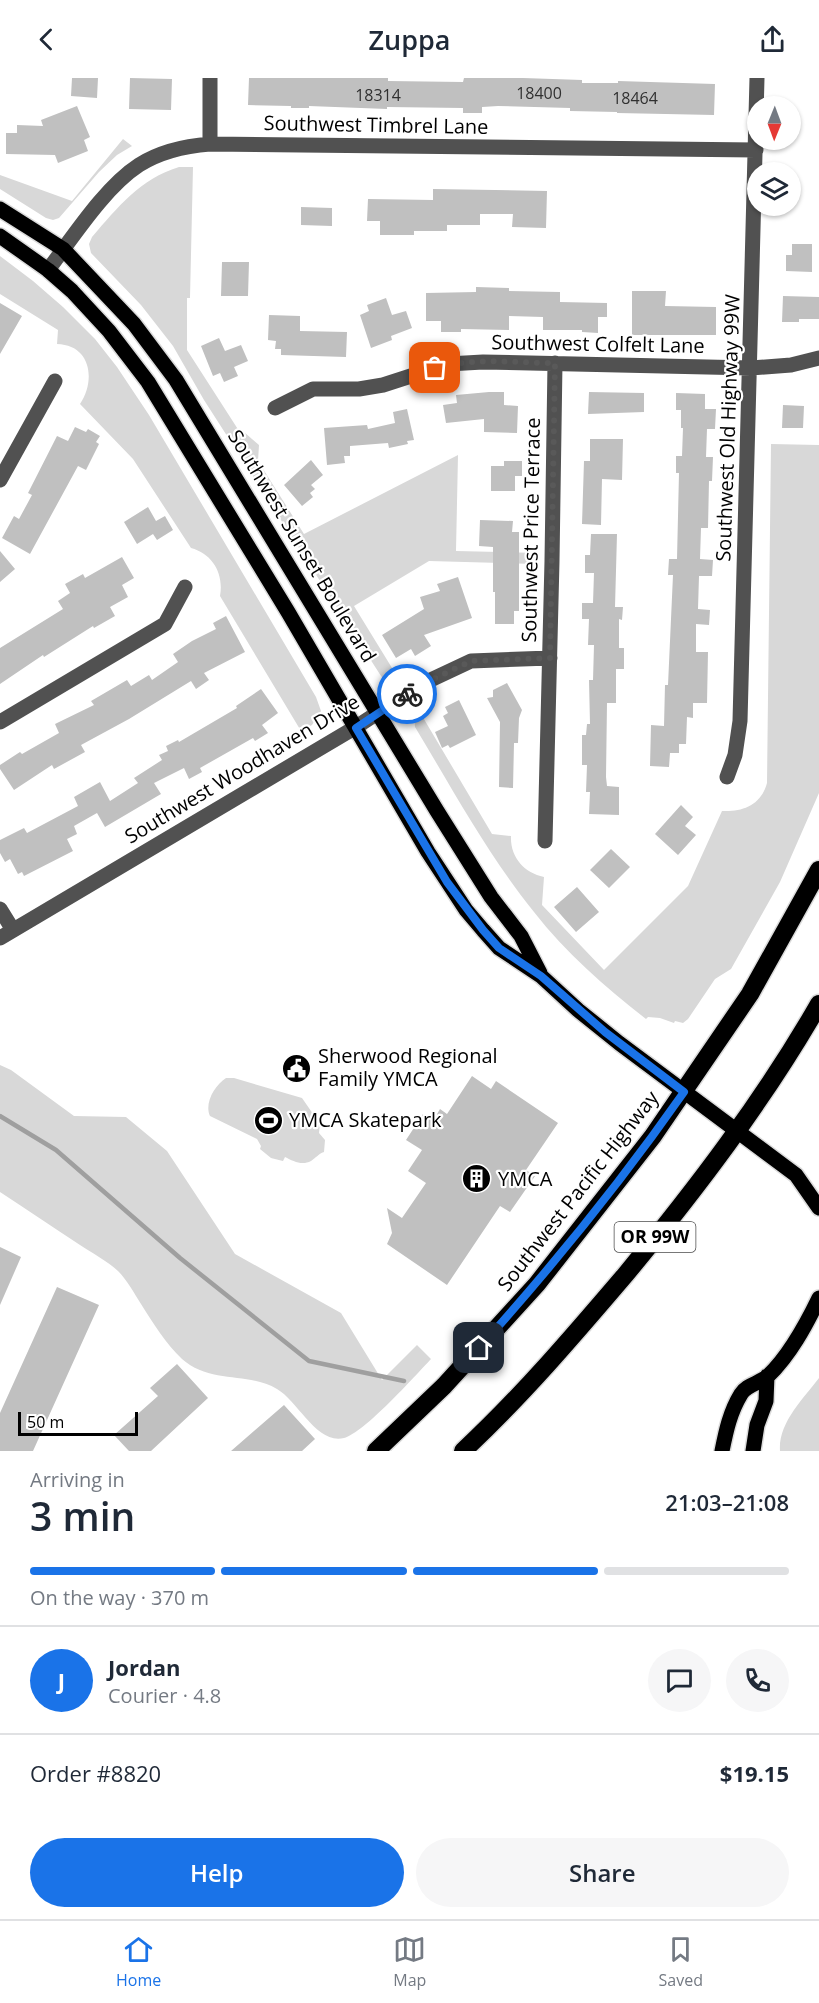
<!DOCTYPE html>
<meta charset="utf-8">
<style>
body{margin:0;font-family:"Open Sans",sans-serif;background:#f6f6f7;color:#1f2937;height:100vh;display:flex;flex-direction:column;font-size:22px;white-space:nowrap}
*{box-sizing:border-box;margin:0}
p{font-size:20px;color:#747a83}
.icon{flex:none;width:33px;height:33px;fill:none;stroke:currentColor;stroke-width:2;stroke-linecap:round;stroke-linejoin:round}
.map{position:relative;height:1373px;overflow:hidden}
.panel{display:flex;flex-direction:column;background:#fff;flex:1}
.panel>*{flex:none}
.needle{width:39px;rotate:181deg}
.controls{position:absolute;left:747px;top:18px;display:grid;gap:12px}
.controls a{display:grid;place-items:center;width:54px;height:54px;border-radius:50%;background:#fff;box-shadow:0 2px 4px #0004;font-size:30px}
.scale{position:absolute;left:18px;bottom:15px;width:120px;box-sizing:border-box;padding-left:6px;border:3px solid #000;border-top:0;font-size:16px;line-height:21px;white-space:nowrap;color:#000;-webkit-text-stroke:4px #fff;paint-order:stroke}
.pin{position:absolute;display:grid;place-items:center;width:51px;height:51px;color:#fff;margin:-26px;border-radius:12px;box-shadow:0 3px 9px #0006}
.courier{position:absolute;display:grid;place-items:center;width:60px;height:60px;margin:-30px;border:4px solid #1a73e8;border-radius:50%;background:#fff;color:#222;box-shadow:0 2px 8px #0007}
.summary em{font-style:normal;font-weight:600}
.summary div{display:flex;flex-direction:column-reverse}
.summary{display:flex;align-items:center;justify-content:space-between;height:102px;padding:0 30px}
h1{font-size:39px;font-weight:600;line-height:45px}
.bar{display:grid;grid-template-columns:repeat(4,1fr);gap:9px 6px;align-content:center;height:72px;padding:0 30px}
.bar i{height:8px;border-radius:4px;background:#e0e1e3}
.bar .on{background:#1a73e8}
.bar p{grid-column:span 4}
.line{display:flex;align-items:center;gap:15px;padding:0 30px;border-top:2px solid #e0e1e3}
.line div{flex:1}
.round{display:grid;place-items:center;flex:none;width:63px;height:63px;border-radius:32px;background:#f6f6f7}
.button{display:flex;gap:12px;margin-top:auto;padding:12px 30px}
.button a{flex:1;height:69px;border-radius:36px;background:#1a73e8;color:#fff;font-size:24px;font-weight:600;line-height:69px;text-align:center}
.button a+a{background:#f6f6f7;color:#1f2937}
header{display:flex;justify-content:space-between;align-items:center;height:78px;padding:0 30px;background:#fff;font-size:27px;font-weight:600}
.tabs{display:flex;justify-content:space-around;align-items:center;height:84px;border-top:2px solid #e0e1e3;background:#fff;font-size:16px;color:#747a83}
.tabs a{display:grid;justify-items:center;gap:3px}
.tabs .on{color:#1a73e8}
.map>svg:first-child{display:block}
</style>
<header><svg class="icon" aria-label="back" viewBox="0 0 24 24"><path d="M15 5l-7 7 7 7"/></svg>Zuppa<svg class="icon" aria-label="share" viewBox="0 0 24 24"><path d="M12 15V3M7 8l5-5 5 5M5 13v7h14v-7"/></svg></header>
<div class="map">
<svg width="819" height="1373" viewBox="0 0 819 1373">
<rect width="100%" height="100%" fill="#fff"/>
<path fill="#d8d8d8" d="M 123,61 L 132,68 L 117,77 L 99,94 L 59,140 L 53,142 L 46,140 L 0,111 L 0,97 L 72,123 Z
M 179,89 L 193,89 L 190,220 L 187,220 L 187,272 L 241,356 L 244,354 L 259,367 L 258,383 L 304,456 L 458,377 L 456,473 L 537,475 L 537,486 L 429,483 L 354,528 L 400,603 C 392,607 387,604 381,598 L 204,322 L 173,268 L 141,227 L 91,175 L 89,166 L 92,159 C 118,129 140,101 179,89 Z
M 0,178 L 33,203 L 63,229 L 95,261 L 117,289 L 149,337 L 316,619 L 321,633 L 312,647 L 301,653 L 220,518 C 224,496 213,476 191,470 L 133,381 L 80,326 C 96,302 91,267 57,266 L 58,252 L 0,216 Z
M 771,366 L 819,367 L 819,715 L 780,804 L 731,891 L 715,901 L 688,941 L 683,945 L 675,943 L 674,945 L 660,940 L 648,939 L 646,941 C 605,909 566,875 534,834 C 488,777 453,712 415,649 L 414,637 L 418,631 L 492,756 L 511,758 C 510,779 524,795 544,799 L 542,827 L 604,892 L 688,808 L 722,733 C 743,734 761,727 767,705 Z
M 0,987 L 11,992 L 74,1038 L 126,1039 L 167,1073 L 235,1176 L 341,1235 L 382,1302 L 417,1267 L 431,1281 C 415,1298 364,1355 344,1360 C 317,1367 298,1323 277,1311 C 249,1294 210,1306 182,1281 C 166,1266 153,1245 141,1226 C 134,1215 127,1202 118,1193 C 107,1183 92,1175 80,1167 C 53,1149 27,1132 0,1114 Z
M 226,1000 L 234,1000 L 302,1020 L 320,1046 L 319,1055 L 325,1062 L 324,1074 C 318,1076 316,1080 311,1083 C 302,1088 293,1083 285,1079 L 283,1083 L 271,1080 L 260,1071 L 261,1068 L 257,1061 L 210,1038 C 204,1025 215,1007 226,1000 Z
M 819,1300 L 819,1373 L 780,1373 C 778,1345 803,1321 819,1300 Z"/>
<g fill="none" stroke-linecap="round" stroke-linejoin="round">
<path stroke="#9f9f9f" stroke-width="4.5" d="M 0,1038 L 56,1072 L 180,1180 L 309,1283 L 404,1303"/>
</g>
<path fill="#c0c0c0" d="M 72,0 L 98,0 L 97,20 L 71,18 Z
M 130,0 L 172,1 L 171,32 L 129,31 Z
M 249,0 L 388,0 L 388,3 L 463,4 L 464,0 L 523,0 L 582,2 L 582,5 L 618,5 L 618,3 L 715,6 L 714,37 L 617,35 L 617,34 L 570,33 L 570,30 L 498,28 L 482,29 L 482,35 L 463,35 L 463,30 L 387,29 L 387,31 L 309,28 L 309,30 L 291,30 L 291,28 L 248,27 Z
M 77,28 L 90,59 L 84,62 L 88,73 L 58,85 L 55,77 L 6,76 L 6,55 L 17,55 L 17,47 L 43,48 L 41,42 Z
M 433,111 L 547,113 L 546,150 L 512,149 L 513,136 L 480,136 L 480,147 L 447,147 L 447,153 L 414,153 L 414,157 L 380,157 L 380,143 L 367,143 L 368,121 L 433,122 Z
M 301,129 L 332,130 L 332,148 L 301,147 Z
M 792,166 L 812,166 L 812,194 L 786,193 L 786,177 L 792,177 Z
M 222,184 L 249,184 L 248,218 L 221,218 Z
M 476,209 L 509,210 L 509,213 L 560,214 L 560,224 L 607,225 L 607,239 L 598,239 L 598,255 L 582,254 L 582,252 L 543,252 L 543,239 L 509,238 L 509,252 L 461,251 L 461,254 L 441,254 L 441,243 L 426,243 L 426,215 L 476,214 Z
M 632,213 L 666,213 L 665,228 L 716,229 L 716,257 L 632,257 Z
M 783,218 L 819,219 L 819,241 L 799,241 L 799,244 L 782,244 Z
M 386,220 L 392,237 L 406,233 L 412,250 L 391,258 L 392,262 L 371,270 L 360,237 L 369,233 L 367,227 Z
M 0,225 L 22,238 L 0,276 Z
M 269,237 L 300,238 L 300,253 L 347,254 L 346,279 L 281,277 L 281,271 L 275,271 L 276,263 L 268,262 Z
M 219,260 L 225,273 L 241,267 L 248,283 L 234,289 L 238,298 L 224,304 L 220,295 L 213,298 L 201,268 Z
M 489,314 L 504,314 L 504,327 L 518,328 L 517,355 L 484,354 L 484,341 L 446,345 L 443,327 L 457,325 L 456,317 Z
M 589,314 L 644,315 L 644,334 L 588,336 Z
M 676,315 L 705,316 L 705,331 L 716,331 L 715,351 L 707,351 L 706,379 L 713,379 L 712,403 L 709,403 L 708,450 L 701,450 L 700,481 L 713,482 L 712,498 L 699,498 L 698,531 L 710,532 L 709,547 L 696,546 L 696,574 L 708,574 L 707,625 L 693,625 L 693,640 L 687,639 L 686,666 L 679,666 L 679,675 L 670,675 L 669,689 L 650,688 L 651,647 L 664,648 L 665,607 L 668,607 L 673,497 L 668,497 L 669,481 L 677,481 L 679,395 L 676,395 L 676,378 L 682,378 L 683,350 L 681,350 L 681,332 L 676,332 Z
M 783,327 L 804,328 L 803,350 L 782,350 Z
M 407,331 L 414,362 L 407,363 L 408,366 L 389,370 L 388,365 L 350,368 L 350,378 L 344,378 L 345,385 L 327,387 L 324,350 L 367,347 L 368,351 L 395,345 L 393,334 Z
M 75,349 L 86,354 L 88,351 L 100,358 L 96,364 L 99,366 L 86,392 L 78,388 L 30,476 L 2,460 L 14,438 L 19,441 L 32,417 L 28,415 L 57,358 L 68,363 Z
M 590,361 L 623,361 L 622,402 L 602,401 L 601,447 L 582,446 L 584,383 L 590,383 Z
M 311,382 L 323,397 L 311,407 L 315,411 L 310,415 L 313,419 L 302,428 L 284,407 Z
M 504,383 L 522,383 L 522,398 L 515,398 L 515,413 L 491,413 L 491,388 L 504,388 Z
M 148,429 L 156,443 L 165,438 L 173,452 L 157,462 L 153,456 L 137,466 L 124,444 Z
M 480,442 L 513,443 L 512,454 L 519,454 L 519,533 L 514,533 L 514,546 L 495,546 L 495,514 L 493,514 L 493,469 L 479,468 Z
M 591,456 L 617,456 L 615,529 L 623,529 L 622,542 L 619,541 L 619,570 L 624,570 L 624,591 L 616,591 L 616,625 L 607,625 L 606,699 L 607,708 L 619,709 L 619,737 L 589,736 L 590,714 L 586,714 L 587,687 L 582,687 L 582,657 L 586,657 L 587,646 L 590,646 L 589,602 L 593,602 L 594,567 L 588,567 L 589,541 L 582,541 L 582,525 L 593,525 L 594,495 L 585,495 L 585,477 L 590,477 Z
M 0,473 L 15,491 L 0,504 Z
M 122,479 L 134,500 L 122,507 L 128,519 L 110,529 L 115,538 L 94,550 L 93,548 L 44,579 L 43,577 L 0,606 L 0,570 L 63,531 L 58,523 L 70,515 L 65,506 L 83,496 L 85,500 Z
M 458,499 L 472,540 L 424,557 L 431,568 L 415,578 L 411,571 L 396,580 L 382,557 L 424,531 L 420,519 L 440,513 L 437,506 Z
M 226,538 L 245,574 L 204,595 L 209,602 L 196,611 L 191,603 L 129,641 L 81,667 L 85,674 L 54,691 L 52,687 L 14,712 L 0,691 L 0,687 L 20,674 L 22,676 L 59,655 L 55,646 L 94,627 L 91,623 L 127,602 L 131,608 L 149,597 L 152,602 L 178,584 L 173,576 L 192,563 L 216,551 L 213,545 Z
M 507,605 L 522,632 L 519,640 L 518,665 L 514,665 L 513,710 L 499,709 L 500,644 L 487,620 L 493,619 L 493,612 Z
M 261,611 L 278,635 L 262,647 L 268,655 L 255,663 L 253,660 L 200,690 L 202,694 L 189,701 L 184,690 L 154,705 L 161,716 L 105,749 L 97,735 L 74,748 L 77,756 L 67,761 L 73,773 L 24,798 L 22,794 L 18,796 L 10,781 L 5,784 L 0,775 L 0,762 L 24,750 L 27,755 L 78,728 L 74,719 L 100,704 L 110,723 L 138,705 L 134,700 L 162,682 L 159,677 L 168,673 L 166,668 L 178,662 L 179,664 L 237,630 L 236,628 Z
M 459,622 L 476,657 L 450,670 L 448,667 L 442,670 L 435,654 L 448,648 L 443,638 L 448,635 L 445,629 Z
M 681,727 L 693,739 L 685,748 L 696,757 L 678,777 L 655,756 Z
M 611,771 L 630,789 L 609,810 L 590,792 Z
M 577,809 L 599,834 L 576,854 L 554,829 Z
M 472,998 L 491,1011 L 496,1003 L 558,1045 L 526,1092 L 535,1098 L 510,1134 L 500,1128 L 447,1207 L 387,1166 L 392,1155 L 387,1130 L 402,1140 L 426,1105 L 408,1093 L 422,1072 L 406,1062 L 423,1036 L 433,1043 L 440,1031 L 447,1036 Z
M 0,1169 L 21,1179 L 0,1227 Z
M 57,1209 L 99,1227 L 33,1373 L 0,1373 L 0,1335 Z
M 177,1286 L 208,1320 L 151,1373 L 129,1373 L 114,1357 L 158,1318 L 150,1310 Z
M 284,1327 L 315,1361 L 302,1373 L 231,1373 Z"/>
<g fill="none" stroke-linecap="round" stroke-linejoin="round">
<defs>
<path id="major" d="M 0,131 L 63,171 L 134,246 L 176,302 L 437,733 L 491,819 L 521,858 L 540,895
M 0,158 L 48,192 L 72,213 L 109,253 L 148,304 L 288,534 L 428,774 L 466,832 L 483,852 L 499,870 L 541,898 L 578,932 L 619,965 L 796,1097 L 819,1130
M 722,1373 C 726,1353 730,1334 741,1316 C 746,1307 760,1305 768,1298 C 790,1277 806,1247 819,1220
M 753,1373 L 757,1347 L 766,1323 L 767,1298"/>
<path id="highway" d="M 376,1373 L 444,1308 L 537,1206 L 653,1058 L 750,916 L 819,792
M 463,1373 C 522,1318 574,1257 626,1196 C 696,1111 764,1022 819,926"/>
</defs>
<use href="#major" stroke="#dbdbdb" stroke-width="18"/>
<use href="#highway" stroke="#dbdbdb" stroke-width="21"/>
<path stroke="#515151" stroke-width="15" d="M 210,66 L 210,0
M 48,192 C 73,159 105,109 139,87 C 161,73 185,68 210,66 L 756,72
M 275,330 L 313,311 L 359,311 L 383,307 L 448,286 L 483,284 L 751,290 L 791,287 L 819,280
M 0,402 L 55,303
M 0,644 L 165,546 L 185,509
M 727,699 L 735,677 L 740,643 L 757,0
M 545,763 L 552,483 L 555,285
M 0,831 L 13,852
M 0,860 L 356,649 L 422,606 L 471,583 L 550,580"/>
<use href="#major" stroke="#000" stroke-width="15"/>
<use href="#highway" stroke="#000" stroke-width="18"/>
</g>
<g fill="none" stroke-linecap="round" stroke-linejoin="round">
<path stroke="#595959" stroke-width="6" stroke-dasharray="0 10.8" d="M 407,616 L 423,606 L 471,583 L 550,580 L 555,285 C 516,285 473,279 435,290"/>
<path stroke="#1a73e8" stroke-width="8" d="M 407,616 L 356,650 L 447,804 L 483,852 L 499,870 L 541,898 L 605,954 L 684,1014 C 621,1104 552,1189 479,1270"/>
</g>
<defs>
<symbol id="civic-disc" viewBox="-11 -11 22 22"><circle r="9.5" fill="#000" stroke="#fff"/><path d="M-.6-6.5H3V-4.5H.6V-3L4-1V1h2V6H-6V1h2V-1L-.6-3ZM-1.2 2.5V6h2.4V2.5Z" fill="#fff"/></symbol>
<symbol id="stadium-disc" viewBox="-11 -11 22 22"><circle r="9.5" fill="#000" stroke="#fff"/><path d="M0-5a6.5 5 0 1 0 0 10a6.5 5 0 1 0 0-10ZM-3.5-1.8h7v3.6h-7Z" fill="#fff"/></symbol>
<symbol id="building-disc" viewBox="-11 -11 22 22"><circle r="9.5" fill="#000" stroke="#fff"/><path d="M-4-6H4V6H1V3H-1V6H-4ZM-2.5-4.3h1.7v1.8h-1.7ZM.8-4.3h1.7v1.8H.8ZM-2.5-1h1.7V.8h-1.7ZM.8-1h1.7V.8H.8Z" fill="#fff"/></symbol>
</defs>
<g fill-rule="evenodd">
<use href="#civic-disc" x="280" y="974" width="33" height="33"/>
<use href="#stadium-disc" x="252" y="1026" width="33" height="33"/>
<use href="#building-disc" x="460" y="1084" width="33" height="33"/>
</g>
<g text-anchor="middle" stroke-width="4.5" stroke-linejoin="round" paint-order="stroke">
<g font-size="16" fill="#303030">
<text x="539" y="21">18400</text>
<text x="378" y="23">18314</text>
<text x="635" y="26">18464</text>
</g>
<rect fill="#fff" stroke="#4c4c4c" stroke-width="1.5" x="614.5" y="1144" width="81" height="30" rx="4.5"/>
<g font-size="18" font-weight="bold" fill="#000">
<text x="655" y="1165">OR 99W</text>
</g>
<g font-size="20" fill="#000" stroke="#fff">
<text transform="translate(376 47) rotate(1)" y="7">Southwest Timbrel Lane</text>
<text transform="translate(598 266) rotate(1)" y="7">Southwest Colfelt Lane</text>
<text transform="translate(728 350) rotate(-88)" y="7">Southwest Old Highway 99W</text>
<text transform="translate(531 452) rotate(-89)" y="7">Southwest Price Terrace</text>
<text transform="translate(302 468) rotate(59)" y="7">Southwest Sunset Boulevard</text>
<text transform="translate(242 691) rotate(-31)" y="7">Southwest Woodhaven Drive</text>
<text transform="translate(578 1113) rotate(-52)" y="7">Southwest Pacific Highway</text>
</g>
<g font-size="20" fill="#000" stroke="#fff" text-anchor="start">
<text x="318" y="985">Sherwood Regional<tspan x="318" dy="23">Family YMCA</tspan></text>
<text x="289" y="1049">YMCA Skatepark</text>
<text x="498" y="1108">YMCA</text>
</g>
</g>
</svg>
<div class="controls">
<a><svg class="needle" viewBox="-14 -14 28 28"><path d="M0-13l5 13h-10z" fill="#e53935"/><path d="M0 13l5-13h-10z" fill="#747a83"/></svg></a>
<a><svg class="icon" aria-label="layers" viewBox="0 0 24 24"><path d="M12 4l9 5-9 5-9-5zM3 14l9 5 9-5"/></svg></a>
</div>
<div class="scale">50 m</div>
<div class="pin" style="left:435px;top:290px;background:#ea580c"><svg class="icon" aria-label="bag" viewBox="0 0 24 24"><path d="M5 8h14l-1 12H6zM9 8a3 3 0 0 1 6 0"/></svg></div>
<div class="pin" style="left:479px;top:1270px;background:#1f2937"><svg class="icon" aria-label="home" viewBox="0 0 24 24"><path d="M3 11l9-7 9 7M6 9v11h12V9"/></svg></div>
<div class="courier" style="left:407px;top:616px"><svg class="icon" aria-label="bike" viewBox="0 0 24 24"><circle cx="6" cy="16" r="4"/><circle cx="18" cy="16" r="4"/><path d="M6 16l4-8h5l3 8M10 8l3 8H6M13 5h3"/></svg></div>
</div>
<section class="panel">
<div class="summary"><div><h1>3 min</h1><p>Arriving in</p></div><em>21:03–21:08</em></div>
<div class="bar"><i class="on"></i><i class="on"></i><i class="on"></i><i></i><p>On the way · 370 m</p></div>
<div class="line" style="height:108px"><b class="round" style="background:#1a73e8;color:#fff">J</b><div><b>Jordan</b><p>Courier · 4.8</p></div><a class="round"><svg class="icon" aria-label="chat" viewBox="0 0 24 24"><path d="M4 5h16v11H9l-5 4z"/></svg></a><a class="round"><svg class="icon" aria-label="phone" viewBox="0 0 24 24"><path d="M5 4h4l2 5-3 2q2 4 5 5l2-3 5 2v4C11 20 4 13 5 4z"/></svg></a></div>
<div class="line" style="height:78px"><div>Order #8820</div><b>$19.15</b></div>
<div class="button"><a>Help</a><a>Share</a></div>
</section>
<nav class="tabs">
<a class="on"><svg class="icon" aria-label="home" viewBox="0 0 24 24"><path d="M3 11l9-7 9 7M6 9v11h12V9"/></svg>Home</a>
<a><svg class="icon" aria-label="map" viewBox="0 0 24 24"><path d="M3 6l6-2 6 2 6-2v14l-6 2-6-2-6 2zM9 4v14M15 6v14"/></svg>Map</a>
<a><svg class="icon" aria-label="saved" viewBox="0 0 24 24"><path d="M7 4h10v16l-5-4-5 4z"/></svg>Saved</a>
</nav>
